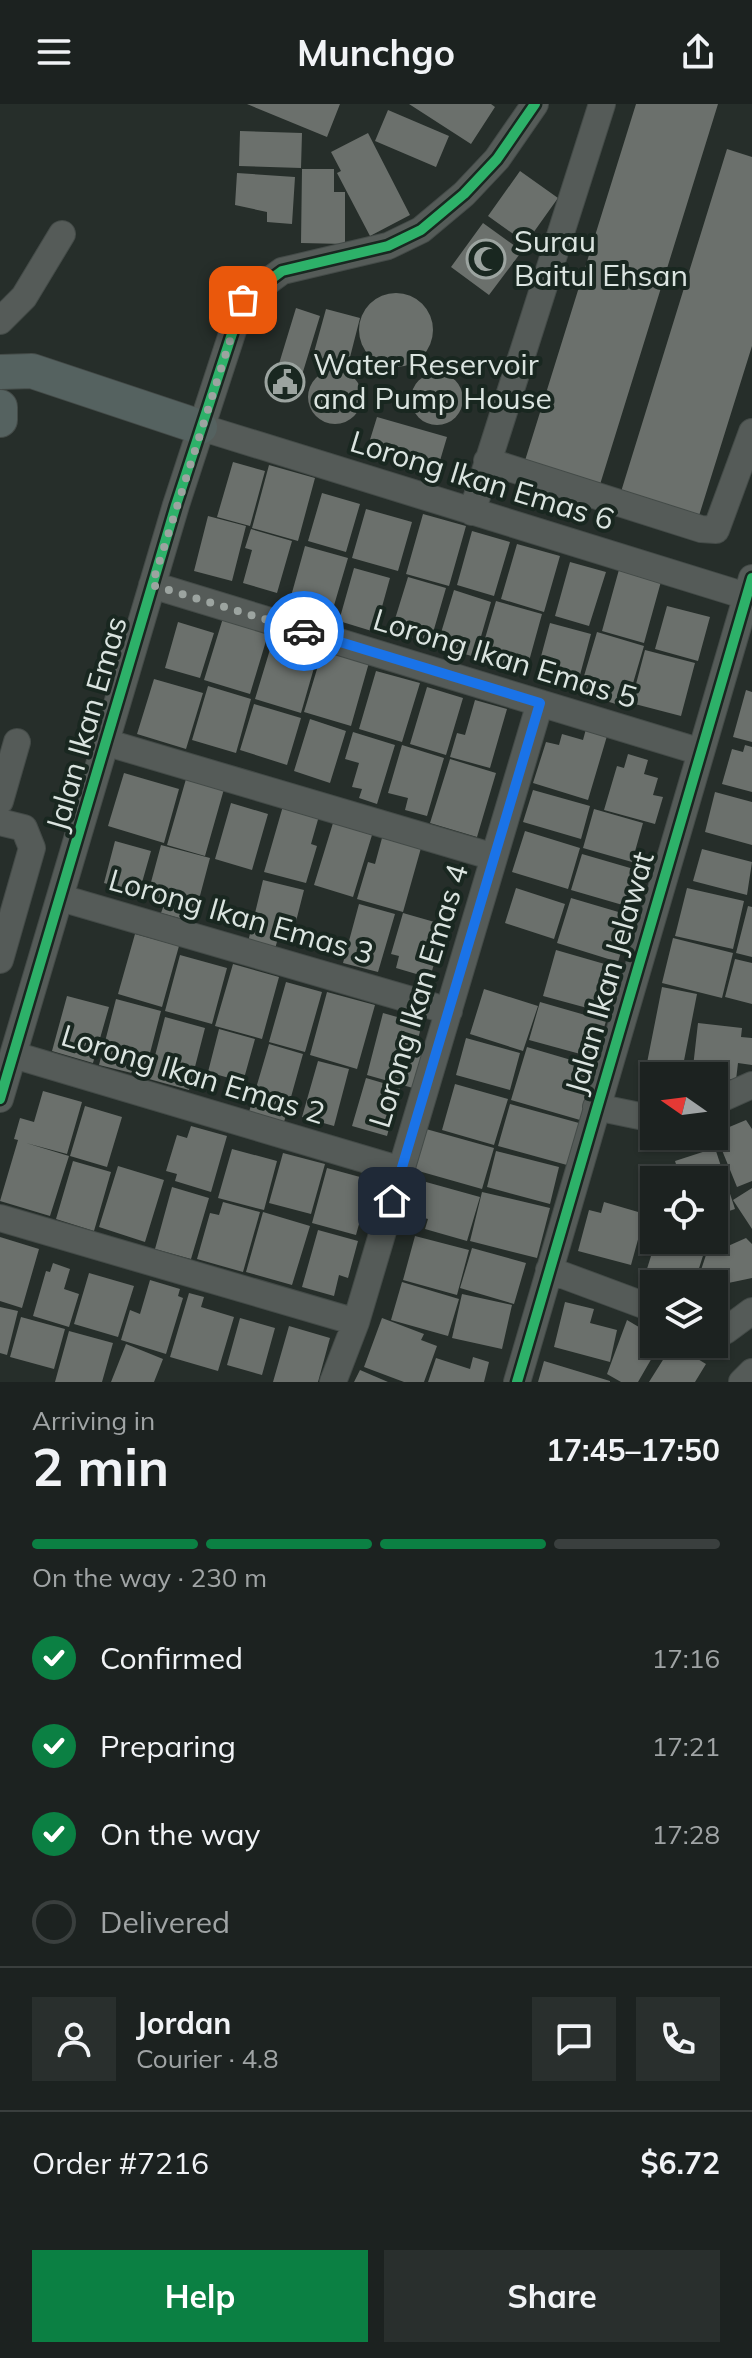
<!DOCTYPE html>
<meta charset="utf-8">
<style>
body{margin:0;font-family:Mulish,sans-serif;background:#292f2d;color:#f1f3f6;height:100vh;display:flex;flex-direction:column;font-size:30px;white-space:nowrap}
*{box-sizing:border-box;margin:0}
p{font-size:26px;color:#a0a4a5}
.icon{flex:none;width:44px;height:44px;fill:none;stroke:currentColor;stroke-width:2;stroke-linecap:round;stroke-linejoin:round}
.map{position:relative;height:1278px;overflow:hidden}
.drawer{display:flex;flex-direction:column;background:#1c2220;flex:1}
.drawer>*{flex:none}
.needle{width:52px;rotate:284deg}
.controls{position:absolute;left:640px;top:958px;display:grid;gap:16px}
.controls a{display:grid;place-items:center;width:88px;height:88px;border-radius:0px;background:#1c2220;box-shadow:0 2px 6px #0004,0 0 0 2px #3a3f3e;font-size:40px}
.pin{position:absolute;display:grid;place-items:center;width:68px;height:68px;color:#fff;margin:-34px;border-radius:16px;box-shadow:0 4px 12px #0006}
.courier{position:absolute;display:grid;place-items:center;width:80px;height:80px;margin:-40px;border:6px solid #1a73e8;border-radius:50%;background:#fff;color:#222;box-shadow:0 2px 10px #0007}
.head em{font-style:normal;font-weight:700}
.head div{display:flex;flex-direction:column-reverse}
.head{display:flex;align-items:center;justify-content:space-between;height:136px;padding:0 32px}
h1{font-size:52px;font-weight:700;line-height:60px}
.bar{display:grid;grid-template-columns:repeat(4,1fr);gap:12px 8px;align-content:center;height:96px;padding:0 32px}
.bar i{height:10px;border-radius:6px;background:#3a3f3e}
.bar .selected{background:#0b8043}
.bar p{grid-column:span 4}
.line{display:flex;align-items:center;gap:20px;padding:0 32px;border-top:2px solid #3a3f3e}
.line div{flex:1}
.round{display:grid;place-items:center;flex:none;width:84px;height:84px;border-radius:0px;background:#292f2d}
ol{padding:0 32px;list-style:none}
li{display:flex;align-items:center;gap:24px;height:88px}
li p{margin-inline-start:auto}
li .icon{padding:8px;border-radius:50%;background:#0b8043;color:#fff;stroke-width:4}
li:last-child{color:#a0a4a5}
li i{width:44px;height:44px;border:4px solid #3a3f3e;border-radius:50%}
.button{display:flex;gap:16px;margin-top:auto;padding:16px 32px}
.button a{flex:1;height:92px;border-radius:0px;background:#0b8043;color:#fff;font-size:32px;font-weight:700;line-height:92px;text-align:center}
.button a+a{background:#292f2d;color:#f1f3f6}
header{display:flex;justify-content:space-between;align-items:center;height:104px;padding:0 32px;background:#1c2220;font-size:36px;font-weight:700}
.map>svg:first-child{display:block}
</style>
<header><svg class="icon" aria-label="menu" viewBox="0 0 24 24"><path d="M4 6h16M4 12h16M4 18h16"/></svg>Munchgo<svg class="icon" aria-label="share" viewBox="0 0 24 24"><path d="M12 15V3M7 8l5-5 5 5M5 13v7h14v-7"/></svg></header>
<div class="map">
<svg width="752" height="1278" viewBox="0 0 752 1278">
<rect width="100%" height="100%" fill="#262e2a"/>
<path fill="#6b706c" d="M 247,0 L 340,0 L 327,33 Z
M 409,0 L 491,0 L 495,3 L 471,40 Z
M 636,0 L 718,0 L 598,387 L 523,363 Z
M 388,6 L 449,32 L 436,63 L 375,37 Z
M 240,27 L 302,29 L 301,64 L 239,62 Z
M 368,29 L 410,111 L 370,132 L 337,69 L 341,67 L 331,48 Z
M 727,45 L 752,53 L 752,242 L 698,415 L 620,391 Z
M 302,65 L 334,65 L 334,88 L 345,88 L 345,140 L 301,139 Z
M 520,67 L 558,94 L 526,139 L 488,112 Z
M 237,69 L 295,73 L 292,120 L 267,118 L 267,108 L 235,101 Z
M 483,119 L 522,147 L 489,191 L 451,163 Z
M359 226a37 37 0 1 1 74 0a37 37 0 1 1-74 0Z
M 296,204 L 320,212 L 295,294 L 271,286 Z
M 326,205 L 360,214 L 348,261 L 313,252 Z
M308 293a27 27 0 1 1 54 0a27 27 0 1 1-54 0Z
M411 295a26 26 0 1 1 52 0a26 26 0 1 1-52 0Z
M 377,313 L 447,333 L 439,360 L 369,339 Z
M 233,358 L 265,367 L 250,422 L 217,413 Z
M 269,361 L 315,374 L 298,437 L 252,424 Z
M 322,389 L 360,400 L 346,448 L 308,437 Z
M 366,405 L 412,418 L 398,467 L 352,454 Z
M 423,410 L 466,422 L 449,482 L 406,470 Z
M 208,412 L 246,422 L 232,477 L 194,467 Z
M 251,425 L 292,437 L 277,489 L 243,479 L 252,446 L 245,444 Z
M 472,427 L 510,438 L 494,492 L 457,481 Z
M 517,440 L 560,452 L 544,508 L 501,495 Z
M 305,442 L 348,454 L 330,515 L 288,503 Z
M 570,458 L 606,468 L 589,522 L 555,512 Z
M 620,462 L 662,474 L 644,539 L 602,527 Z
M 354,464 L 390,474 L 375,528 L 339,517 Z
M 408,473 L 446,484 L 430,539 L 391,528 Z
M 454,486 L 491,498 L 475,553 L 437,542 Z
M 496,497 L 542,510 L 526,568 L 479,555 Z
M 667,502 L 710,513 L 698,557 L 655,545 Z
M 223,514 L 269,527 L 250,590 L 204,576 Z
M 178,518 L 214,529 L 200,574 L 165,564 Z
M 550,519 L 591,530 L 577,582 L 536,571 Z
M 597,528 L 644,542 L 626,603 L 579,589 Z
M 275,529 L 320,543 L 301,609 L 255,595 Z
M 324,542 L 370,555 L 351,622 L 304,608 Z
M 645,546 L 695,559 L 681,612 L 631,599 Z
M 376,567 L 420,579 L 402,638 L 359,625 Z
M 154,575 L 203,589 L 186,645 L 137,630 Z
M 208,582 L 251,595 L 236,649 L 192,636 Z
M 427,583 L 463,594 L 446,651 L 410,640 Z
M 746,586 L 752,588 L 752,638 L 733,633 Z
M 475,596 L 507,605 L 490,664 L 450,653 L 457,629 L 465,631 Z
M 254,600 L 301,614 L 287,661 L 240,646 Z
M 310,615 L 346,627 L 330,679 L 294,667 Z
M 586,625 L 607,632 L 588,696 L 533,679 L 546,638 L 559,641 L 562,630 L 583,636 Z
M 353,628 L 395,641 L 377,700 L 359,694 L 362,685 L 352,683 L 359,659 L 345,655 Z
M 402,641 L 444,654 L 427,712 L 405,706 L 408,694 L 388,689 Z
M 745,641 L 752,643 L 752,688 L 722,680 L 732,645 L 743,648 Z
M 628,650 L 648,656 L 644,670 L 658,674 L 653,691 L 663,693 L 655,720 L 604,706 L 617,662 L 624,664 Z
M 450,655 L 496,669 L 477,733 L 430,719 Z
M 124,669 L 179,685 L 164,739 L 108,722 Z
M 186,675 L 224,685 L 205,752 L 167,741 Z
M 533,686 L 590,702 L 581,735 L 523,718 Z
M 715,688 L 752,698 L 752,741 L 705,728 Z
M 231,699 L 268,710 L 252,766 L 215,755 Z
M 283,702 L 319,712 L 311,740 L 317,742 L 306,779 L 264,768 Z
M 594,705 L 643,719 L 632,758 L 583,744 Z
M 333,719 L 372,731 L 353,793 L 314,781 Z
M 525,727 L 580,744 L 568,785 L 512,768 Z
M 382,734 L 421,744 L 403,808 L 357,795 L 368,758 L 375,760 Z
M 115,737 L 151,747 L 139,789 L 104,779 Z
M 161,741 L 210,754 L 193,818 L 161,809 L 165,798 L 147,793 Z
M 702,745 L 752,758 L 747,791 L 693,777 Z
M 582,750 L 644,768 L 633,804 L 571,786 Z
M 263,776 L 304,786 L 291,837 L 278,834 L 275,845 L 248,838 Z
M 516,784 L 565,800 L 554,835 L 505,819 Z
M 687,784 L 744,797 L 733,845 L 675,832 Z
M 571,794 L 632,812 L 618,858 L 557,839 Z
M 359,800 L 395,810 L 378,868 L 343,859 Z
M 748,802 L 752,803 L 752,853 L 736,849 Z
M 403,809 L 445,821 L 430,874 L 396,864 L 399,852 L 391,850 Z
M 135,830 L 179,842 L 162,903 L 118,890 Z
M 673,834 L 733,849 L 722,894 L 662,879 Z
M 556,846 L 615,863 L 602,908 L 543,892 Z
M 180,851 L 227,864 L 212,920 L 165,907 Z
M 735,855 L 752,859 L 752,900 L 725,893 Z
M 233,860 L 279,873 L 262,935 L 215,922 Z
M 286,878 L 322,888 L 305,948 L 269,938 Z
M 662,883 L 697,890 L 681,972 L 654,972 L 654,976 L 644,974 Z
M 484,885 L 538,902 L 523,947 L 470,930 Z
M 327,888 L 375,901 L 357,965 L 310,951 Z
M 67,892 L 109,903 L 93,959 L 52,947 Z
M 116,895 L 161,907 L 144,972 L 99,961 Z
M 540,898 L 606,917 L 595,954 L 529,936 Z
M 383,909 L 422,920 L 415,946 L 423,948 L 413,984 L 367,971 Z
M 165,913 L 205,924 L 189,986 L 149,975 Z
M 698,919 L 742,924 L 741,933 L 752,934 L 752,961 L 738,959 L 736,976 L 720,974 L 718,985 L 714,985 L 714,972 L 692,972 Z
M 219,925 L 255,935 L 243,978 L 208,968 Z
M 466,934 L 520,949 L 510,986 L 456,971 Z
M 269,940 L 303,950 L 284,1018 L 249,1008 Z
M 527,943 L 595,963 L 580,1016 L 511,996 Z
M 318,957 L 349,965 L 334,1022 L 302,1013 Z
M 366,974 L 400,984 L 387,1032 L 352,1022 Z
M 455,980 L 508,995 L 494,1041 L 442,1026 Z
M 43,987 L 82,998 L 67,1050 L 26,1039 L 69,1052 L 50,1112 L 0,1097 L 18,1036 L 14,1035 L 20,1014 L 34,1018 Z
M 510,1000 L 579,1019 L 567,1061 L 498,1042 Z
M 85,1002 L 122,1013 L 107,1063 L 70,1052 Z
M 746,1016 L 752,1025 L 752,1077 L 737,1083 L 715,1029 Z
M 191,1022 L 227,1032 L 211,1088 L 175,1077 L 177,1070 L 166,1067 L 177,1031 L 187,1034 Z
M 426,1025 L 494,1044 L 482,1085 L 415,1066 Z
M 715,1044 L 735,1105 L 714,1112 L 714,1076 L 681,1076 L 675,1057 Z
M 232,1045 L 277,1057 L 264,1106 L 218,1094 Z
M 496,1047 L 559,1063 L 550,1100 L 487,1083 Z
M 283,1049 L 325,1060 L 311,1110 L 269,1099 Z
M 73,1057 L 111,1068 L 94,1127 L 56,1115 Z
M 118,1062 L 164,1076 L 145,1138 L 99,1123 Z
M 327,1064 L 371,1076 L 356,1131 L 312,1119 Z
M 426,1078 L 480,1093 L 467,1137 L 425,1125 L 428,1115 L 417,1112 Z
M 172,1083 L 209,1094 L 191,1155 L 155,1145 Z
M 752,1084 L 752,1125 L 733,1096 Z
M 482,1088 L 550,1104 L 537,1154 L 470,1137 Z
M 223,1098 L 260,1108 L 243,1168 L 197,1155 L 210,1109 L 219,1111 Z
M 604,1098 L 645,1110 L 631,1161 L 578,1147 L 589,1106 L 601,1109 Z
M 263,1108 L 310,1122 L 292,1181 L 246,1168 Z
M 318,1126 L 358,1137 L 348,1174 L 339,1171 L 334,1192 L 302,1183 Z
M 415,1132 L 469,1146 L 457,1191 L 403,1176 Z
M 0,1133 L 39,1145 L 22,1204 L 0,1197 Z
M 746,1134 L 752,1140 L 752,1174 L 714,1182 L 698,1175 L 709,1142 L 728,1142 Z
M 656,1136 L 708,1136 L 694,1180 L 646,1168 Z
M 472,1144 L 526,1159 L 514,1200 L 460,1184 Z
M 53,1159 L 70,1165 L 64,1185 L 79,1190 L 69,1223 L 33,1212 L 46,1167 L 50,1168 Z
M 89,1169 L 134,1182 L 118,1233 L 74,1220 Z
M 150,1176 L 180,1185 L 178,1192 L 183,1194 L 166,1250 L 121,1236 L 130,1206 L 140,1210 Z
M 402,1178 L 459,1195 L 448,1232 L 391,1216 Z
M 189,1189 L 204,1193 L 201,1203 L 234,1213 L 218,1267 L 170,1253 Z
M 462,1190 L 512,1201 L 502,1245 L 452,1234 Z
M 565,1198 L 594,1205 L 590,1219 L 617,1226 L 610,1258 L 554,1243 Z
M 0,1203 L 18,1207 L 7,1251 L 0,1249 Z
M 21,1213 L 65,1225 L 54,1265 L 10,1253 Z
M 240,1214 L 275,1224 L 262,1271 L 227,1261 Z
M 382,1214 L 424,1230 L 421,1236 L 437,1242 L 424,1278 L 404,1278 L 364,1263 Z
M 627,1216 L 654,1232 L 654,1240 L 660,1240 L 638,1278 L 621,1278 L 607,1270 Z
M 289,1222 L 330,1234 L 318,1278 L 273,1278 Z
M 69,1227 L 113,1239 L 102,1278 L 55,1278 Z
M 126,1240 L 163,1255 L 154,1278 L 111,1278 Z
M 673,1240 L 706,1260 L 695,1278 L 649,1278 Z
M 473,1253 L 489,1258 L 484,1278 L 428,1278 L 436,1254 L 470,1265 Z
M 544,1257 L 610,1277 L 610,1278 L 538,1278 Z
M 360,1266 L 388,1278 L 354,1278 Z"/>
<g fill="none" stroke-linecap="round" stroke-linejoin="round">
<defs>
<path id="minor" d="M 0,217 L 24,193 L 62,130
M 200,323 L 746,492
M 487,357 L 701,425 L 716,426 L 752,328
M 472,408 L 602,0
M 152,481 L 701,648
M 108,639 L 494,753
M 0,697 L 17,638
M 0,718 L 24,724 L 32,744 L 0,856
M 61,794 L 449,907
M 14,951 L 401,1066
M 0,995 L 176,401 L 243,196 L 282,167 L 388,142 L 421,126 L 464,90 L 497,55 L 535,0
M 714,998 L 752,981
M 596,1003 L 654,1015
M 0,1114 L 356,1218
M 549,1166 L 654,1205
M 714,1226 L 725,1227 L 752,1207
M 333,1278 L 356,1218 L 540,599
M 517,1278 L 752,474
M 742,1278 L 752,1268"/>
<path id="major" d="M 0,268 L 32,267 L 200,323
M 0,303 L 0,316"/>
</defs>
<use href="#minor" stroke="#444b48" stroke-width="28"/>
<use href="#major" stroke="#444b48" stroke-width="36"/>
<use href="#minor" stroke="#555b58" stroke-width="26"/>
<use href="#major" stroke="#556260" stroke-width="34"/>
<defs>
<path id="cycleway" d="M 0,995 L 176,401 L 243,196 L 282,167 L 388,142 L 421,126 L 464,90 L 497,55 L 535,0
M 517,1278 L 752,474"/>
</defs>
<use href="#cycleway" stroke="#192720" stroke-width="15"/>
<use href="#cycleway" stroke="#2db169" stroke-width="10"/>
</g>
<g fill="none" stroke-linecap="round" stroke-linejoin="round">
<path stroke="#9ca4a0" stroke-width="8" stroke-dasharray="0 14.4" d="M 243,196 L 152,481 L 304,527"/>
<path stroke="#1a73e8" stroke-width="10" d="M 304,527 L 540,599 L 392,1097"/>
</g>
<defs>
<symbol id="mosque-ring" viewBox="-11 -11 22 22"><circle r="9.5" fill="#192720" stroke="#9ca4a0" stroke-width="1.5"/><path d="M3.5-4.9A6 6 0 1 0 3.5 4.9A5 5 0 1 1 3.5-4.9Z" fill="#9ca4a0"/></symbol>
<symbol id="civic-ring" viewBox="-11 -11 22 22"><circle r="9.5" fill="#192720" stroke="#9ca4a0" stroke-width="1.5"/><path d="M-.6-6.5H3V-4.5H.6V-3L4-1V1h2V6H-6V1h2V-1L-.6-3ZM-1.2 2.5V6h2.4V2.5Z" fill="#9ca4a0"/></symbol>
</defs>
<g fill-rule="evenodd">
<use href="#mosque-ring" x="464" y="133" width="44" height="44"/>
<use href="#civic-ring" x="263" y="256" width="44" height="44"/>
</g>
<g text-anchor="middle" stroke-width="8" stroke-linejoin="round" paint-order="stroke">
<g font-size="30" fill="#dbe4e0" stroke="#192720" text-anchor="start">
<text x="514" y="148">Surau<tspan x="514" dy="34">Baitul Ehsan</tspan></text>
<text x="313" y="271">Water Reservoir<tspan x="313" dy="34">and Pump House</tspan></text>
</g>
<g font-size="30" fill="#dbe4e0" stroke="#192720">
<text transform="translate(482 377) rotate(17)" y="10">Lorong Ikan Emas 6</text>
<text transform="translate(505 555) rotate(17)" y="10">Lorong Ikan Emas 5</text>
<text transform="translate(87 620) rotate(-74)" y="10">Jalan Ikan Emas</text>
<text transform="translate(241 813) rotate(16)" y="10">Lorong Ikan Emas 3</text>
<text transform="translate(610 869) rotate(-74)" y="10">Jalan Ikan Jelawat</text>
<text transform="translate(419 892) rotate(-73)" y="10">Lorong Ikan Emas 4</text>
<text transform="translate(193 971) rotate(17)" y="10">Lorong Ikan Emas 2</text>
</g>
</g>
</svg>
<div class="controls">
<a><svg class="needle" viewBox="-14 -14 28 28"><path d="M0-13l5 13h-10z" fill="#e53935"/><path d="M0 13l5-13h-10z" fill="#a0a4a5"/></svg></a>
<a><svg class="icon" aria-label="locate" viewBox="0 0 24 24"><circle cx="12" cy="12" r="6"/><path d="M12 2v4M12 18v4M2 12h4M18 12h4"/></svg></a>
<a><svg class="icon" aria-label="layers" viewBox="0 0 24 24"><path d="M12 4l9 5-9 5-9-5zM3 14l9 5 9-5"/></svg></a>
</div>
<div class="pin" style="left:243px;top:196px;background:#ea580c"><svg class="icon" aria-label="bag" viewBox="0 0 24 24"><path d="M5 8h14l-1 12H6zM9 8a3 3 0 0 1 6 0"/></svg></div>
<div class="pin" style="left:392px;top:1097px;background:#1f2937"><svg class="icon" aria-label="home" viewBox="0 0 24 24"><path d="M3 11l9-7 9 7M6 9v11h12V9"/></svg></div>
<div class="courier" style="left:304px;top:527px"><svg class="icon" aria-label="car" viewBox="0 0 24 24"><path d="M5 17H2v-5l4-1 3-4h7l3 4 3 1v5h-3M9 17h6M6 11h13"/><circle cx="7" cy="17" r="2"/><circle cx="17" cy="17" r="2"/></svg></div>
</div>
<section class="drawer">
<div class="head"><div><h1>2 min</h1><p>Arriving in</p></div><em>17:45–17:50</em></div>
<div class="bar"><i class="selected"></i><i class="selected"></i><i class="selected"></i><i></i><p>On the way · 230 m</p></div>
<ol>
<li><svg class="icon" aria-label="check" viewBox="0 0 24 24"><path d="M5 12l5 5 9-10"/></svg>Confirmed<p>17:16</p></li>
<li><svg class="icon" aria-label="check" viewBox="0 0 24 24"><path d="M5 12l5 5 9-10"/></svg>Preparing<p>17:21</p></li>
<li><svg class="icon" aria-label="check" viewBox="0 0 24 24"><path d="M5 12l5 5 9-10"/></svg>On the way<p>17:28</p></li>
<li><i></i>Delivered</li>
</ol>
<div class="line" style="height:144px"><a class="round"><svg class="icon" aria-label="person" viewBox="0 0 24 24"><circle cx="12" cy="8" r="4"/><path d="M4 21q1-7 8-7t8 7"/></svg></a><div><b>Jordan</b><p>Courier · 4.8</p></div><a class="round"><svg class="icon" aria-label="chat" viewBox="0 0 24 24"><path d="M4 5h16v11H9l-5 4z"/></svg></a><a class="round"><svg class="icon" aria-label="phone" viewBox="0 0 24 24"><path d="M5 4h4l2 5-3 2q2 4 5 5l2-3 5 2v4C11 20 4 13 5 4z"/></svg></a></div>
<div class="line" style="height:104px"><div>Order #7216</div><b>$6.72</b></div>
<div class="button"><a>Help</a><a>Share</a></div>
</section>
